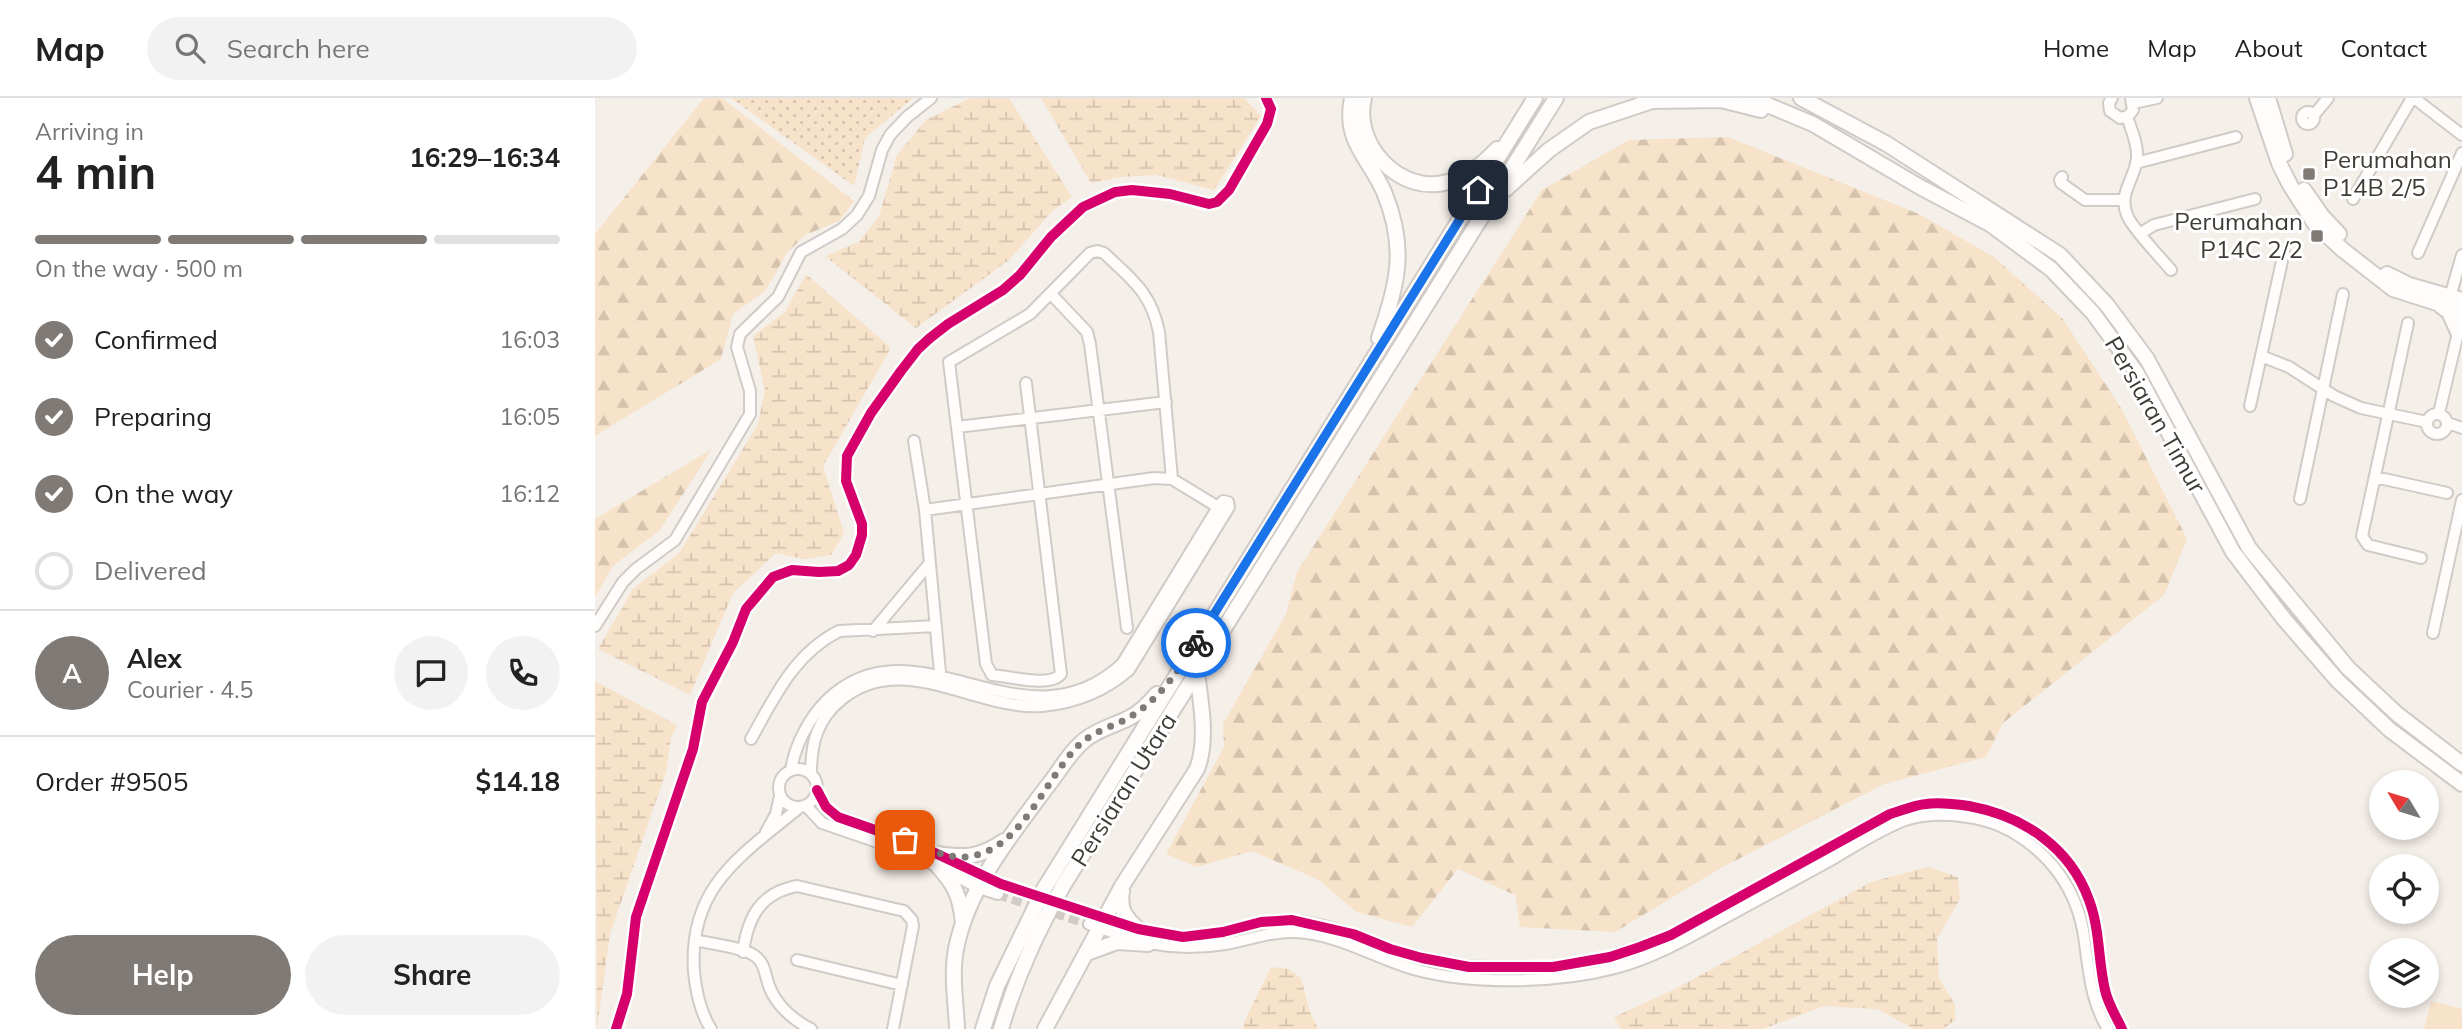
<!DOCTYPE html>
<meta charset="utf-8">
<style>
body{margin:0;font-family:Mulish,sans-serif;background:#f2f2f2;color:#222;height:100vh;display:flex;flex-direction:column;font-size:26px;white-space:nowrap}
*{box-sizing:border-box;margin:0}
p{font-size:23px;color:#767676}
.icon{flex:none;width:38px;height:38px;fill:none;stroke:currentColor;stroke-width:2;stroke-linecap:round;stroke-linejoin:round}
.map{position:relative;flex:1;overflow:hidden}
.panel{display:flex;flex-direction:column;background:#fff;width:595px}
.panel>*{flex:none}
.needle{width:46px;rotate:308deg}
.tools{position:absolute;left:1774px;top:672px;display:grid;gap:14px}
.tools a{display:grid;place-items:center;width:70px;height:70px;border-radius:50%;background:#fff;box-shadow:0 4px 10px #0003;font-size:35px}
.pin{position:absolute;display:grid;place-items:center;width:60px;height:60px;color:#fff;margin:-30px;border-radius:14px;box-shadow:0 4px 10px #0006}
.courier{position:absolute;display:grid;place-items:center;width:70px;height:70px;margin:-35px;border:5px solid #1a73e8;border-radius:50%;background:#fff;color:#222;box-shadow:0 2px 9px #0007}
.head em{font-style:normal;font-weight:700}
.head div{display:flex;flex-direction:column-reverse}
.head{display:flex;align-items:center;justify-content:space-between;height:119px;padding:0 35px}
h1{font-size:46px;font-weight:700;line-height:52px}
.bar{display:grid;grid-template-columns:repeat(4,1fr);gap:10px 7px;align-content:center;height:84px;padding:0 35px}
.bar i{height:9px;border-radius:5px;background:#e0e0e0}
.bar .on{background:#7f7a75}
.bar p{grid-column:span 4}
.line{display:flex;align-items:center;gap:18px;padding:0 35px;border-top:2px solid #e0e0e0}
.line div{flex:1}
.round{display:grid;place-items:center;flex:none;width:74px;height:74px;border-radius:37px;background:#f2f2f2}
ol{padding:0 35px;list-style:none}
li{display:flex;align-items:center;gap:21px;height:77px}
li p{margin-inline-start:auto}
li .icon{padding:7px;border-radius:50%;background:#7f7a75;color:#fff;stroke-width:4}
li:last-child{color:#767676}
li i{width:38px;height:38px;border:4px solid #e0e0e0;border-radius:50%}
.action{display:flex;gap:14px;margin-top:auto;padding:14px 35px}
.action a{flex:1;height:80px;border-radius:42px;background:#7f7a75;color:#fff;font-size:28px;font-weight:700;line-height:80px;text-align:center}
.action a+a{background:#f2f2f2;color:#222}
header{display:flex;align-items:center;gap:42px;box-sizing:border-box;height:98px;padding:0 35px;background:#fff;border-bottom:2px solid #e0e0e0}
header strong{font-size:33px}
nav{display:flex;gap:38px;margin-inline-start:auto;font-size:24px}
.search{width:490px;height:63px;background:#f2f2f2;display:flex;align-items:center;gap:18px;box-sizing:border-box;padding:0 24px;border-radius:38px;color:#767676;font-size:26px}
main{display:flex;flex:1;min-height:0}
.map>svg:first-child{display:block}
</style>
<header>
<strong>Map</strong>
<div class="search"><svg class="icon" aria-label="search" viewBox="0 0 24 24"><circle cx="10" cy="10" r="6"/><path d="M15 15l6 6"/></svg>Search here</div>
<nav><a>Home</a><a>Map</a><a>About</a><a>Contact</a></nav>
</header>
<main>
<section class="panel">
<div class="head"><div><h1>4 min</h1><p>Arriving in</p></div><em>16:29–16:34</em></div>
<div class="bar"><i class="on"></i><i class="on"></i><i class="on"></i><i></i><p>On the way · 500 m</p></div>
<ol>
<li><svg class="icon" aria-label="check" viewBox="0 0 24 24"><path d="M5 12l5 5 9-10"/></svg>Confirmed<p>16:03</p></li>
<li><svg class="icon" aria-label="check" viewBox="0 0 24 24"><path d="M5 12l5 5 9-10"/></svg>Preparing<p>16:05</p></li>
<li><svg class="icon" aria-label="check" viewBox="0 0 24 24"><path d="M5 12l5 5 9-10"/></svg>On the way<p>16:12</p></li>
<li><i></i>Delivered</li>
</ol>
<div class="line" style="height:126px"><b class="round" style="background:#7f7a75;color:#fff">A</b><div><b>Alex</b><p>Courier · 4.5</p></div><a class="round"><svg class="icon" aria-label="chat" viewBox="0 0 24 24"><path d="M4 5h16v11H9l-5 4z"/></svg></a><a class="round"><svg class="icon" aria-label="phone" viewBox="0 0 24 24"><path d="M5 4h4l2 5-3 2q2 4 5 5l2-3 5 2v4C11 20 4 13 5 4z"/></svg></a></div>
<div class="line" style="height:91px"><div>Order #9505</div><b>$14.18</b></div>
<div class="action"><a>Help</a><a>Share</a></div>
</section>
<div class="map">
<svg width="1867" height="931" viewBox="0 0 1867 931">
<defs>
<pattern id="grass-dots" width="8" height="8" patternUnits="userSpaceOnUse" patternTransform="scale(1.75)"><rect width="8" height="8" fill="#f7e2ca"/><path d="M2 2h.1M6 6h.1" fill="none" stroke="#d5c3ae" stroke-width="1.8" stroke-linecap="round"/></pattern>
<pattern id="forest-firs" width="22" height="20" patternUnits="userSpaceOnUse" patternTransform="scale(1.75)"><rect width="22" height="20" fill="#f7e2ca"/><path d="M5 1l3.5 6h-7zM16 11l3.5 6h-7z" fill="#d5c3ae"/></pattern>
<pattern id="wetland-marsh" width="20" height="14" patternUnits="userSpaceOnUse" patternTransform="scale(1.75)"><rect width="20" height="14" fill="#f7e2ca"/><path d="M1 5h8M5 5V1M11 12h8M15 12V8" fill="none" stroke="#d5c3ae"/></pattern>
</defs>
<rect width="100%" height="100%" fill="#f5efe9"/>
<path fill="url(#grass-dots)" d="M 136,0 L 318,0 L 270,40 L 259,88 Z"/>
<path fill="url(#forest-firs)" d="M 109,0 L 127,0 L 259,103 L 244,123 L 210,137 L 192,155 L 170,193 L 138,216 L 126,261 L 0,338 L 0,136 Z
M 1133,39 L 1324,116 L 1399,159 L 1468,221 L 1526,310 L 1592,441 L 1569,497 L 1408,625 L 1391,659 L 1289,686 L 1124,771 L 1020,834 L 925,829 L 920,797 L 863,771 L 817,829 L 761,814 L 724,782 L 657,753 L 602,769 L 571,756 L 629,649 L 628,626 L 691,516 L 702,474 L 947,92 L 1034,42 Z
M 117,351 L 65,432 L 18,468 L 0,499 L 0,421 Z"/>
<path fill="url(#wetland-marsh)" d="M 375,0 L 414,0 L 477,99 L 458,112 L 414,162 L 321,230 L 230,158 L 264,144 L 284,118 L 302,57 L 331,22 Z
M 446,0 L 649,0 L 666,18 L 619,92 L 562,77 L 526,79 L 496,85 Z
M 211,176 L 296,250 L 228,368 L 249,435 L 236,457 L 209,461 L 181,455 L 138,495 L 95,597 L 3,551 L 38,491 L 85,454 L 163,326 L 170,292 L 158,238 L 190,214 Z
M 0,583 L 82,627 L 76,640 L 71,674 L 15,836 L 2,931 Z
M 1333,769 L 1363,779 L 1365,801 L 1342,841 L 1344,880 L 1360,907 L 1360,922 L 1348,931 L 1319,931 L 1282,911 L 1229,908 L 1168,931 L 1026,931 L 1019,919 L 1082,890 L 1276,784 Z
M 676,869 L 694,871 L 706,880 L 715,914 L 723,931 L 648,931 L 649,924 Z"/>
<path fill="#f7e2ca" d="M 1836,903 L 1867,911 L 1867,931 L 1829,931 Z"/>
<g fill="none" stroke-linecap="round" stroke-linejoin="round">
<path stroke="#d1cbc5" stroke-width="10" stroke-dasharray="10 5" stroke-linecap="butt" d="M 406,786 L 498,817
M 403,796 L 494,826"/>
<defs>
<path id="minor" d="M 1517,0 L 1514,5 L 1515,13 L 1525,20 L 1533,18 L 1538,12 L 1536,0
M 1819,0 L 1867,37
M 1538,5 L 1562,0
M1707 20a6 6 0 1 1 12 0a6 6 0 1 1-12 0Z
M 1719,17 L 1733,0
M 1532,18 C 1536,32 1543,45 1542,60 C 1540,81 1523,95 1532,117 C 1536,129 1566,160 1576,172
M 1541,65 L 1641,39
M 1467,79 L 1465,82 L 1466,85 L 1490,102 L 1529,102
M 1758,101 L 1817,0
M 1546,135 L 1559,127 L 1660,101
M 1823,155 L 1867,55
M 1857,192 L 1867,157
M 456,196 L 492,234 L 495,246 L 532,530
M 1813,225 L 1767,438 L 1773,447 L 1826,460
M 1666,258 L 1694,269 L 1739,298 L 1766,310 L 1832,324
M 431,285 L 466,576 C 455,590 414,578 397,577 L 391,566 L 354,264 L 435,216 L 495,155 L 502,153 L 509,155 C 537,182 556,194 564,234 L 577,381
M 1655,308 L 1689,154
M 1844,315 L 1867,218
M1832 326a10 10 0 1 1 20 0a10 10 0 1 1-20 0Z
M 1853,325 L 1867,330
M 362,329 L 571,304
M 319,343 L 330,412 L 346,585
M 1780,379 L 1852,395
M 1705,401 L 1748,196
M 330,412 L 559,380 L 577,381 L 623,409
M 0,528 L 28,484 L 41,471 L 80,442 L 155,316 L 155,293 L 142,249 L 145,236 L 183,199 L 206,154 L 247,131 L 262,117 L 274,98 L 287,52 L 295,37 L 312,19 L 336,0
M 278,533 L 334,466
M 1838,535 L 1867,402
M 156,641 C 180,598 199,556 244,533 L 341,528
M184 690a19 19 0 1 1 38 0a19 19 0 1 1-38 0Z
M 196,672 C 200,647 214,620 232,602 C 322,516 428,658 527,566 L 623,409 L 628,403 L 633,404 L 634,409 L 534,572 C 510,593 480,605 447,608 C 382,613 308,551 247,601 C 222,621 216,645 216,676
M 222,692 L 231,709 L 243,719 L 323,747 L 406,786
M 211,708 L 227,725 L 320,757 L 384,790 L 403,796
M 171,734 L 181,716 L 185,698
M 498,817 L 543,831 L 588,839 L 628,834 L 666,824 L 697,822 L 729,828 L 758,836 L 795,851 L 861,868 L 958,869 L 1015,859 L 1076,837 L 1295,716 C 1306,713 1319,707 1331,706 C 1345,704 1360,706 1374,708 C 1428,718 1475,749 1494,802 C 1505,831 1503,862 1510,892 C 1513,906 1521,918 1527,931
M 494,826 C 544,844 576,855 630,846 C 654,842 676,833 701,834 C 744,836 781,861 822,872 C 879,887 963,885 1020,870 C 1057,860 1090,842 1124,823 C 1163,802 1202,780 1241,759 C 1263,746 1286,731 1310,722 C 1342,712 1387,717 1416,733 C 1456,756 1482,792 1489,838 C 1494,871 1495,902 1513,931
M 100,842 C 116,846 148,849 160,858 C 170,865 170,877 174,888 C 181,907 198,922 216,931
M 148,854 C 153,819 165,795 202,788 L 309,813 L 317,822 L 318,828 L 298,931
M 202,862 L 307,887
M 21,931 L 32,896 L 41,819 L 98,651 L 107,604 L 138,544 L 151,511 L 178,479 L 197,472 L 224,474 L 243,473 L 254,467 L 261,457 L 267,437 L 267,426 L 251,383 L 252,358 L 276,315 L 306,273 L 323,251 L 335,240 L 353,226 L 408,192 L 425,177 L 456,139 L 488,109 L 520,94 L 537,92 L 575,96 L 614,106 L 622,104 L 634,92 L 672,26 L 676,11 L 671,0
M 116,931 C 105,914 101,894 99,874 C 93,788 147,757 205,709"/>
<path id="major" d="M 757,0 C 748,44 774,59 789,94 C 812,149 803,186 784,240
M 769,0 C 757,46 805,98 853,84 C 872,79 889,65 902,51
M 1156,0 L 1218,26 L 1325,89 L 1395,126 L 1456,171 L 1498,215 L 1541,274 L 1638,454 L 1689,521 L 1743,583 L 1795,632 L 1867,686
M 1206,0 L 1292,46 L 1465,157 L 1512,207 L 1552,261 L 1654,450 L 1753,570 L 1802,616 L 1867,666
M 1662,0 L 1684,65 L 1695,87 L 1720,126 L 1748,152 L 1798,191 L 1867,213
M 1673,0 L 1690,56
M 911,91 L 954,52 L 994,24 L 1057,3 L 1126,2 L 1166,12
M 1709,92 L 1727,118 L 1744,136
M 1792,176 L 1814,187 L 1867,202
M 1846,208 L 1854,214 L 1863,234 L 1867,230
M 341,756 C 370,760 384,760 409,743
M 341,766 C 360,787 365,797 368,825
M 527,793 C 524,812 530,819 543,831
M 492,855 L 522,844 L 553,846
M 362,931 C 361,905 356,877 361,851 C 373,789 417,736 454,686 C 466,671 476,652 491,641 C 504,631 520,627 534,620 C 546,614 554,605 562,596
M 388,931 L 402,888 L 449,791 L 940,0
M 406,931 C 421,879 442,833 469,786 L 961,0
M 450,931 L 527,788 L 602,671 C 613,643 606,605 602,575"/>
</defs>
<use href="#minor" stroke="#d0cbc6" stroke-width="14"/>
<use href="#major" stroke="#d0cbc6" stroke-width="18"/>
<use href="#minor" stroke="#fefdfc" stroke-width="10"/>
<use href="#major" stroke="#fefdfc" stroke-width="14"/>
<defs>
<path id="cycleway" d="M 222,692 L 231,709 L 243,719 L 323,747 L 406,786 L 543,831 L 588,839 L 628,834 L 666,824 L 697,822 L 758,836 L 795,851 L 827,860 L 874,869 L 958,869 L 1015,859 L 1045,849 L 1076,837 L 1295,716 C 1306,713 1319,707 1331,706 C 1345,704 1360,706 1374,708 C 1428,718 1475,749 1494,802 C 1505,831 1503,862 1510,892 C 1513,906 1521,918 1527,931
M 21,931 L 32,896 L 41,819 L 98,651 L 107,604 L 138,544 L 151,511 L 178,479 L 197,472 L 224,474 L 243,473 L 254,467 L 261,457 L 267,437 L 267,426 L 251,383 L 252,358 L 276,315 L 306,273 L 323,251 L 335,240 L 353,226 L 408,192 L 425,177 L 456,139 L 488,109 L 520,94 L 537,92 L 575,96 L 614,106 L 622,104 L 634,92 L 672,26 L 676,11 L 671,0"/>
</defs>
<use href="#cycleway" stroke="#fff" stroke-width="15"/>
<use href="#cycleway" stroke="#d6006c" stroke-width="10"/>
</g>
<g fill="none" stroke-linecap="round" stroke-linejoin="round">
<path stroke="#7f7a75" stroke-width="7" stroke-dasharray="0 12.6" d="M 310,742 C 333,751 356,764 382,757 C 428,745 451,681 482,649 C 498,632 520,629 538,617 C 565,600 585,571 601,545"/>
<path stroke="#1a73e8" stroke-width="9" d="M 601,545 L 883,92"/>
</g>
<g fill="#7f7a75" stroke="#fff" stroke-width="2.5">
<rect x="1707" y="69" width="14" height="14" rx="3.5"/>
<rect x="1715" y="131" width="14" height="14" rx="3.5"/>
</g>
<g text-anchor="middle" stroke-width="6" stroke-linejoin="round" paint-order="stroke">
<g font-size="24" fill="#3f3b36" stroke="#fff" text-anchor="start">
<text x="1728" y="70">Perumahan<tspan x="1728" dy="28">P14B 2/5</tspan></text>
<text x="1708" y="132" text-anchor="end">Perumahan<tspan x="1708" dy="28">P14C 2/2</tspan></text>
</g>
<g font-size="24" fill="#3f3b36" stroke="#fff">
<text transform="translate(1560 317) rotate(60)" y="8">Persiaran Timur</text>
<text transform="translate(529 692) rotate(-58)" y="8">Persiaran Utara</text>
</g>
</g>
</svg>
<div class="tools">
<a><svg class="needle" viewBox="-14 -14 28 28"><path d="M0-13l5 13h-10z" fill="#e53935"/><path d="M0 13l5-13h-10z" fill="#767676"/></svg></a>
<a><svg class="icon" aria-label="locate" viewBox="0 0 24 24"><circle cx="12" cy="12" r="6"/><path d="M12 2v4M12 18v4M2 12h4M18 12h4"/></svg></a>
<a><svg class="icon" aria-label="layers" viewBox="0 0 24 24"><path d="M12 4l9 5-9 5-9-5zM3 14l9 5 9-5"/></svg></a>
</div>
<div class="pin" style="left:310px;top:742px;background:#ea580c"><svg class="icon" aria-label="bag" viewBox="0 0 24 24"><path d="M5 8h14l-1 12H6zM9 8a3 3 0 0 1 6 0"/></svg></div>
<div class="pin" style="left:883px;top:92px;background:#1f2937"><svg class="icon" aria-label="home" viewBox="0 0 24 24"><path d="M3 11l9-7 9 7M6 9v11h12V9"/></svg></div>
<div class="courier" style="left:601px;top:545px"><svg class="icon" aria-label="bike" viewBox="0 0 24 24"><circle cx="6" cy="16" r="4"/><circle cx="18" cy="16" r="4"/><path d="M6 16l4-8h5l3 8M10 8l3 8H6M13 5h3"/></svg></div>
</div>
</main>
